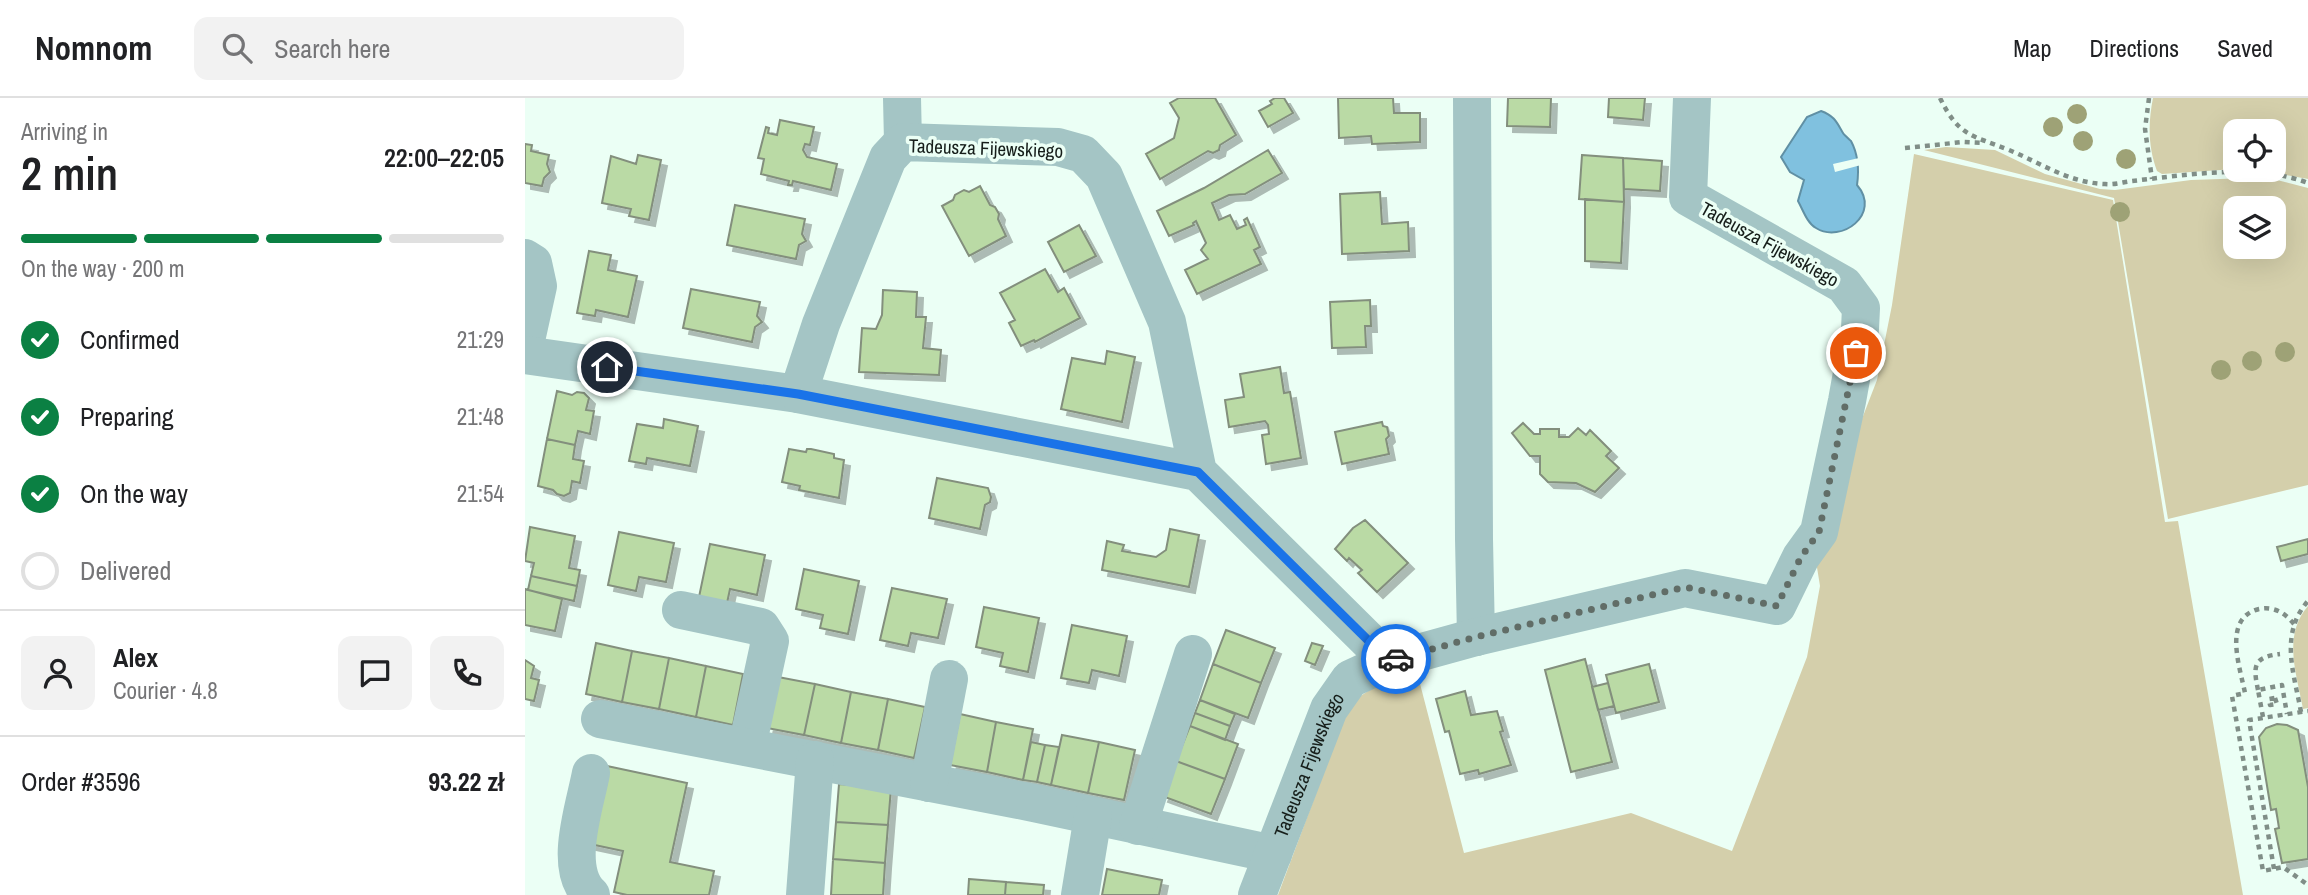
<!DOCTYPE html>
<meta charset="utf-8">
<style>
body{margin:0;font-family:"Archivo Narrow",sans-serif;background:#f2f2f2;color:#202124;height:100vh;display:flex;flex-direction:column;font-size:26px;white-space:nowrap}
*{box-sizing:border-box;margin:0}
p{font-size:23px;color:#757577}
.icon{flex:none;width:38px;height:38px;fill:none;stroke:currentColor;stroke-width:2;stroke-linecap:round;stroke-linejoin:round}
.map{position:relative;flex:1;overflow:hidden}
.drawer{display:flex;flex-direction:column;background:#fff;width:525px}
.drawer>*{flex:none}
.controls{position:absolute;left:1698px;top:21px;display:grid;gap:14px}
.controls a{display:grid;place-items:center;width:63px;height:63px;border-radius:14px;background:#fff;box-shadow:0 7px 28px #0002;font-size:35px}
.pin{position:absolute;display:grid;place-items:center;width:60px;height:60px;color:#fff;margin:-30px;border:4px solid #fff;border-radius:50%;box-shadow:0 2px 7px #0007}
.courier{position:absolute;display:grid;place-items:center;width:70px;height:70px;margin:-35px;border:5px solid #1a73e8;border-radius:50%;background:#fff;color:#222;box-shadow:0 2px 9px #0007}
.head em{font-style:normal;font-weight:600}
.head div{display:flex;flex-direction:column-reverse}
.head{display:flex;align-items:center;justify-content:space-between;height:119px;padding:0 21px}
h1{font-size:46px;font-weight:600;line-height:52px}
.bar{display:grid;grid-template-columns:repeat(4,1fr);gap:10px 7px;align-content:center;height:84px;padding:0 21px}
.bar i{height:9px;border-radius:5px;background:#e0e0e0}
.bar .on{background:#0b8043}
.bar p{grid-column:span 4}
.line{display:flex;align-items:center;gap:18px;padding:0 21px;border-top:2px solid #e0e0e0}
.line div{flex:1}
.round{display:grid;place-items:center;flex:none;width:74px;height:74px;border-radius:14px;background:#f2f2f2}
ol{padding:0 21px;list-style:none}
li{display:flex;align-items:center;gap:21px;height:77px}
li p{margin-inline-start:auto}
li .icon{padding:7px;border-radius:50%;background:#0b8043;color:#fff;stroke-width:4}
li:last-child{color:#757577}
li i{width:38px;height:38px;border:4px solid #e0e0e0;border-radius:50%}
header{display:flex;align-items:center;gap:42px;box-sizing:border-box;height:98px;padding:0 35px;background:#fff;border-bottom:2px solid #e0e0e0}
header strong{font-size:33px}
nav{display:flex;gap:38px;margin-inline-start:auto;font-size:24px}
.search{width:490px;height:63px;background:#f2f2f2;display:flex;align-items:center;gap:18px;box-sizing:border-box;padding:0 24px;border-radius:14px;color:#757577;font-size:26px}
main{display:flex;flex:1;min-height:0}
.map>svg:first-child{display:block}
</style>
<header>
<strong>Nomnom</strong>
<div class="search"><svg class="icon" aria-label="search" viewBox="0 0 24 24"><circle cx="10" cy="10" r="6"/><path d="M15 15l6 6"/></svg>Search here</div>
<nav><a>Map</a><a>Directions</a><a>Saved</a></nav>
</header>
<main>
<section class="drawer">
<div class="head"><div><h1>2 min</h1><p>Arriving in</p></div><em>22:00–22:05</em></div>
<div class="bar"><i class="on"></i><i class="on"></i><i class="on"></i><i></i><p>On the way · 200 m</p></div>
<ol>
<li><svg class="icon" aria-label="check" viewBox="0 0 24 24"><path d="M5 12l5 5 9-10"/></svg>Confirmed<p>21:29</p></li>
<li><svg class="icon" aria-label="check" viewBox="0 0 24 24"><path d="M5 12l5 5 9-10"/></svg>Preparing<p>21:48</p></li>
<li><svg class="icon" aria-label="check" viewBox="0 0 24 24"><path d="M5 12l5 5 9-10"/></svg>On the way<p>21:54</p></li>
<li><i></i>Delivered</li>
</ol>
<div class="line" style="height:126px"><a class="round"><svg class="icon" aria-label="person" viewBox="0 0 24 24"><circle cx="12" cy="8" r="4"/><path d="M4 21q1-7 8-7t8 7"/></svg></a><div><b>Alex</b><p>Courier · 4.8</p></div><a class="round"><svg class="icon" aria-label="chat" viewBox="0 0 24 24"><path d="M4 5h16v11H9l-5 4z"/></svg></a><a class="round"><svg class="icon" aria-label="phone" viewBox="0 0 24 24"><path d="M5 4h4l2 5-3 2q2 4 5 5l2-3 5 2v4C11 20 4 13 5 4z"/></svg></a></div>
<div class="line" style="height:91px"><div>Order #3596</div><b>93.22 zł</b></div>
</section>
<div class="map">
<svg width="1783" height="797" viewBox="0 0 1783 797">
<defs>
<filter id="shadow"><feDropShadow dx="6" dy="6" stdDeviation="0" flood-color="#0004"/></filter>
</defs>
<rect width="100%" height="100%" fill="#ebfff5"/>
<path fill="#d4cfab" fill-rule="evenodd" d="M 1628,0 L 1783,0 L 1783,81 L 1734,72 L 1748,72 L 1748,33 L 1710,33 L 1710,71 L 1637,76 L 1632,73 C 1623,49 1623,25 1628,0 Z
M 1421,49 L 1470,52 L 1520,76 L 1575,91 L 1590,92 L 1666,82 L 1724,80 L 1752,82 L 1783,90 L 1783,387 L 1643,421 L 1589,100 L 1399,52 ZM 1710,110 L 1748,110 L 1748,149 L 1710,149 Z
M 1389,56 L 1588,102 L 1640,424 L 1653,423 L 1718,797 L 753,797 L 820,618 L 834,599 L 849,589 L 893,578 L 939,755 L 1106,715 L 1207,753 L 1282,559 L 1295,488 L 1290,457 L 1304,406 L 1352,282 L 1367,207 Z
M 1783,508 L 1783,610 L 1778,611 C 1772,577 1757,538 1783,508 Z"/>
<path fill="#80c1df" stroke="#6090a4" stroke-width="2" d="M 1296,13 C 1310,18 1312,25 1318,35 C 1319,37 1325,42 1326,43 C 1333,56 1334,73 1332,87 C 1357,116 1316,146 1291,130 C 1282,125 1278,112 1273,103 L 1279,82 L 1265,74 L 1256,59 L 1282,19 Z"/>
<path fill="#ebfff5" d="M 1334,60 L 1336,67 L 1310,74 L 1308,66 Z"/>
<path fill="#badaa5" stroke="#838f7d" stroke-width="2" filter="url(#shadow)" d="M 654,0 L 690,0 L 711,37 L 695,47 L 694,52 L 688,55 L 683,53 L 635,81 L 621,56 L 649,40 L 654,20 L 645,5 Z
M 750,0 L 759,0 L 768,15 L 743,29 L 734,13 L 747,6 L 745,3 Z
M 813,0 L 868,0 L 869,15 L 895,15 L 895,44 L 847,46 L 846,38 L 814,40 Z
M 983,0 L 1026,0 L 1025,29 L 982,28 Z
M 1084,0 L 1120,0 L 1118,22 L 1083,19 Z
M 255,22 L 289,29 L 285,47 L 280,46 L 278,52 L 282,59 L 312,66 L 306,92 L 268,83 L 267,87 L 263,87 L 264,83 L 236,76 L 239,61 L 233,60 L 241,29 L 244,30 L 243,35 L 252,37 Z
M 0,46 L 7,47 L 6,53 L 24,57 L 22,66 L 25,74 L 19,80 L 17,88 L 0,85 Z
M 743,52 L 757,75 L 720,96 L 704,97 L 687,105 L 694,122 L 705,117 L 712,131 L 721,127 L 719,122 L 722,120 L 735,149 L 729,152 L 736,166 L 672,196 L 660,172 L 683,161 L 676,152 L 681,145 L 671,123 L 668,125 L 669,127 L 644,138 L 632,113 L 679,90 Z
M 113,57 L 136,62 L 124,122 L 104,118 L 106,111 L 77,105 L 86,58 L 111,66 Z
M 1057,57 L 1098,60 L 1099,104 L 1054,101 Z
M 1098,60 L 1137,63 L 1135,93 L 1099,91 Z
M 455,88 L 465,107 L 470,109 L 474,116 L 473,121 L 481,138 L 444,158 L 417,108 L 428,102 L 430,97 L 439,92 L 444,94 Z
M 855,94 L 857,126 L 883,124 L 884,153 L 817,156 L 815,96 Z
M 1060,101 L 1099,104 L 1096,165 L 1060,163 Z
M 210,107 L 280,121 L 277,136 L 281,143 L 274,147 L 271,161 L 202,147 Z
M 554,127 L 571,158 L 539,174 L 523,144 Z
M 64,153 L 86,157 L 83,172 L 112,178 L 103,219 L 71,212 L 70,218 L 52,215 Z
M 520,171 L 533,194 L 539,190 L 555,220 L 510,244 L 509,242 L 496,248 L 484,225 L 490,222 L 475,195 Z
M 166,191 L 235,204 L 232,218 L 237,224 L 230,229 L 227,244 L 158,230 Z
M 358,192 L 392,194 L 391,219 L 401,219 L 398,250 L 416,252 L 414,277 L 334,274 L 337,230 L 351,231 L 357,217 Z
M 845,202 L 846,228 L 840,228 L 841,249 L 807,250 L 805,204 Z
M 582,253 L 610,259 L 597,324 L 536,311 L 547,260 L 580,266 Z
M 755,269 L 759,295 L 765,294 L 776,360 L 741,366 L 737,337 L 744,336 L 743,327 L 740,323 L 704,329 L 700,302 L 719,299 L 715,276 Z
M 32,293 L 47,297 L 52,294 L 59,295 L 64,300 L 61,312 L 69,313 L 65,336 L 53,333 L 50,347 L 22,341 Z
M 139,321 L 173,328 L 165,368 L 122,360 L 121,366 L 104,363 L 112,326 L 138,330 Z
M 857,324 L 858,328 L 862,329 L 864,338 L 861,341 L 864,356 L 817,366 L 810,334 Z
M 998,325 L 1009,336 L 1015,336 L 1015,331 L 1034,331 L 1034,339 L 1044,339 L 1053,330 L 1061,337 L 1065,332 L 1086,353 L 1081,358 L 1094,370 L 1070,394 L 1051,385 L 1023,384 L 1015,376 L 1015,358 L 1005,358 L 987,335 Z
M 22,341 L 50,347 L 48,361 L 59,363 L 55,385 L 47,383 L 45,395 L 39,398 L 32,396 L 28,392 L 13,388 Z
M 264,351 L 281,354 L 282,351 L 286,351 L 309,356 L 309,360 L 319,362 L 314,400 L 274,392 L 275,388 L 257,384 Z
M 412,380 L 463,390 L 466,399 L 465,404 L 460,407 L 455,431 L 404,420 Z
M 840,422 L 883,465 L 852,494 L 833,475 L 837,472 L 824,460 L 822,463 L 810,451 L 828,430 Z
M 5,429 L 50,438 L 44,470 L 55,472 L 52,488 L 6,478 L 9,465 L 0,463 Z
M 645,431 L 674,437 L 664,489 L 577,472 L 582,443 L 599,447 L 597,453 L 631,459 L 641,452 Z
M 94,434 L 149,445 L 141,484 L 114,479 L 111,493 L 83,487 Z
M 1783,441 L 1783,456 L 1756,463 L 1752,449 Z
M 185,446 L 240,457 L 232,497 L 205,491 L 202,505 L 174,499 Z
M 279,471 L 334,483 L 323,536 L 295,530 L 298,517 L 271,511 Z
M 6,478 L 52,488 L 49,503 L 3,492 Z
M 367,490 L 422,501 L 413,540 L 386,535 L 383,548 L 355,542 Z
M 0,491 L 37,501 L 30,533 L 0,527 Z
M 459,509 L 514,520 L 503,574 L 475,568 L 478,555 L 451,549 Z
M 547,527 L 602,538 L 594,578 L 567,572 L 564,585 L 536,580 Z
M 701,532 L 750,550 L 736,585 L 688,566 Z
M 71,545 L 107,553 L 97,604 L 61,596 Z
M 787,545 L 798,548 L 790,567 L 780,563 Z
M 107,553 L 144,560 L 134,611 L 97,604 Z
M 144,560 L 181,568 L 171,619 L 134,611 Z
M 1060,561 L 1087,664 L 1046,674 L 1020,572 Z
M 0,562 L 9,568 L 6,580 L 14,582 L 9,603 L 0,601 Z
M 688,566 L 736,585 L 723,620 L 675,602 Z
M 1124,566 L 1134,604 L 1091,615 L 1081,577 Z
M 181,568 L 218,576 L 208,627 L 171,619 Z
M 253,579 L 290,586 L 279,637 L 242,630 Z
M 1083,585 L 1089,608 L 1073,612 L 1067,589 Z
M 290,586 L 326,594 L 316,645 L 279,637 Z
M 940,593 L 946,617 L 972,613 L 978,633 L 975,634 L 986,667 L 954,676 L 953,672 L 935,676 L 924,633 L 920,634 L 911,601 Z
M 326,594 L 363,601 L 353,652 L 316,645 Z
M 363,601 L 400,609 L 389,660 L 353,652 Z
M 675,602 L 710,616 L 705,628 L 670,615 Z
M 670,615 L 705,628 L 700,642 L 665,628 Z
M 435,616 L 471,624 L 462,674 L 425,667 Z
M 471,624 L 508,631 L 498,682 L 462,674 Z
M 1752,626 L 1762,627 L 1773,632 L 1783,689 L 1783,761 L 1757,765 L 1750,731 L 1754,730 L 1751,711 L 1746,712 L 1734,639 L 1741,630 Z
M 665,628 L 713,646 L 700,681 L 651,663 Z
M 537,637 L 574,644 L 563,695 L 526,687 Z
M 506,644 L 520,647 L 512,684 L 498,682 Z
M 574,644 L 610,652 L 599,702 L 563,695 Z
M 520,647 L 534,649 L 526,687 L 512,684 Z
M 651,663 L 700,681 L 686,716 L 637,698 Z
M 82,668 L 162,685 L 145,764 L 189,773 L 184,797 L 102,797 L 89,794 L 98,753 L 65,746 Z
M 314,686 L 366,690 L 363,727 L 311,724 Z
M 311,724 L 363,727 L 360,765 L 308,761 Z
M 308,761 L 360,765 L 358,797 L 306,797 Z
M 582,771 L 637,782 L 634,797 L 577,797 Z
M 444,781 L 481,784 L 480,797 L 443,797 Z
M 481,784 L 519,787 L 518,797 L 480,797 Z"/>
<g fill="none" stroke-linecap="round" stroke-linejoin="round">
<path stroke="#808e87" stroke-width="4.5" stroke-dasharray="5 5" stroke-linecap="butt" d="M 1415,0 C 1434,39 1447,37 1484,52 C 1516,65 1544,85 1580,86 C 1589,87 1598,84 1607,83 C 1661,77 1732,65 1783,85
M 1624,0 L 1620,31 L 1627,81
M 1380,50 L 1438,44 L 1458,45
M 1769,526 C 1760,515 1749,508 1734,511 C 1697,520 1715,569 1720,595 L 1707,598 L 1738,773 L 1758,769 L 1783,787
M 1733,592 C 1728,568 1728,559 1755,556
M 1750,600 L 1752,606 L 1745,607 L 1744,601 Z
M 1776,614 C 1769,575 1754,536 1783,503
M 1738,619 L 1733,592 L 1757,587 L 1762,616
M 1749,771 L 1724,622 L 1783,613"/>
<g stroke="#a4c5c5" stroke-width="38">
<path d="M 377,0 L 378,44"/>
<path d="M 947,0 L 949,441 L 951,539"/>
<path d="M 0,160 L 8,165 L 13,188 L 0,247"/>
<path d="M 0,257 L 273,296"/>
<path d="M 673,374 L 642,224 L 579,78 L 558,56 L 533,49 L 378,44 L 363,60 L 296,226 L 273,296 L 673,374 L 864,563"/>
<path d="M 156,512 L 236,529 L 245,543 L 222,649"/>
<path d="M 75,621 L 509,705 L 748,756"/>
<path d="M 404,685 L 424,581"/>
<path d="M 613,728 L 668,556"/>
<path d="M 66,797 C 37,771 60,708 66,675"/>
<path d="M 280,797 L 290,662"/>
<path d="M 555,797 L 568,718"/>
<path id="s1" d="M 732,797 L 804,611 L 825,581 L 864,563 L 951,539 L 1160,490 L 1252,508 L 1276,459 L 1294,434 L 1322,303 L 1335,231 L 1336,210 L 1319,187 L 1163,99 L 1167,0"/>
</g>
</g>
<g fill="#9ea276">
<circle cx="1552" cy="16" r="10"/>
<circle cx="1528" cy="29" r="10"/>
<circle cx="1558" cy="43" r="10"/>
<circle cx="1601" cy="61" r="10"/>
<circle cx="1595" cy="114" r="10"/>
<circle cx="1760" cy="254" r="10"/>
<circle cx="1727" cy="263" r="10"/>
<circle cx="1696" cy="272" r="10"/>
</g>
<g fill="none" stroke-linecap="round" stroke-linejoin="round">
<path stroke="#616d67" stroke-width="7" stroke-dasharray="0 12.6" d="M 871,561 L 951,539 L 1160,489 L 1252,508 L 1276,459 L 1294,434 L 1331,255"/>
<path stroke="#1a73e8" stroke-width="9" d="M 82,269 L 273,296 L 673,374 L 864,563 L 871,561"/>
</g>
<g text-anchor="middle" stroke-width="7" stroke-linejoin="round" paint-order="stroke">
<g font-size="19" fill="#161e1a" stroke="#ebfff5">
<text transform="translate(461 50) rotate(2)" y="7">Tadeusza Fijewskiego</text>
<text transform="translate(1245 146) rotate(29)" y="7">Tadeusza Fijewskiego</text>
<text dy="7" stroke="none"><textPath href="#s1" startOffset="140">Tadeusza Fijewskiego</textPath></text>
</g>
</g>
</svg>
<div class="controls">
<a><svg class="icon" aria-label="locate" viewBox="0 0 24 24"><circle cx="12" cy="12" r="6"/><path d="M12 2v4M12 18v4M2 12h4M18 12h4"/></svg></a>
<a><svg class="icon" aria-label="layers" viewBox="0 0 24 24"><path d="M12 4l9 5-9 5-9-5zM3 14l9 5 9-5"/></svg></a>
</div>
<div class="pin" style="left:1331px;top:255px;background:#ea580c"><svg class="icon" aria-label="bag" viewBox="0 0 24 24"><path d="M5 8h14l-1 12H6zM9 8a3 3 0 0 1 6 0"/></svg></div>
<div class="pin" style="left:82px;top:269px;background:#1f2937"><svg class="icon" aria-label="home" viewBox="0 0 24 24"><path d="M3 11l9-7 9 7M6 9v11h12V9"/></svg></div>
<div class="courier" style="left:871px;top:561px"><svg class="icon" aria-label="car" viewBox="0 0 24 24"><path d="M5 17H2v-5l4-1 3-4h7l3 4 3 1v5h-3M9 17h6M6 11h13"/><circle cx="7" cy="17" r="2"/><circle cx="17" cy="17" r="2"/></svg></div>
</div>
</main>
